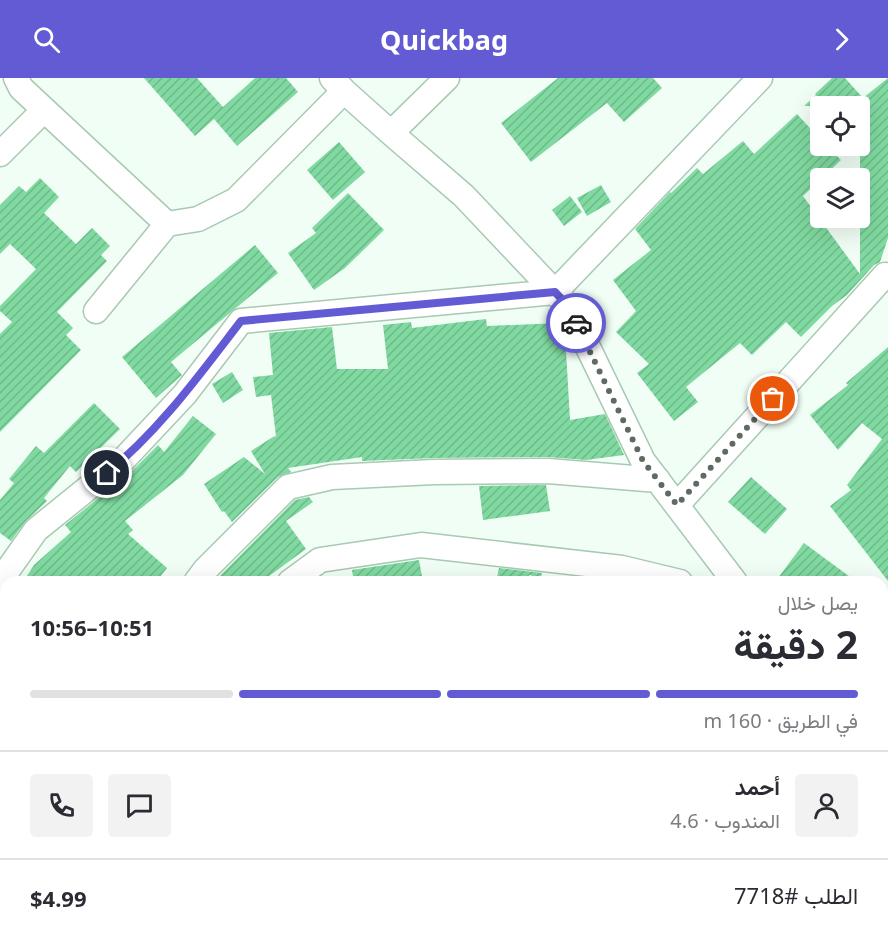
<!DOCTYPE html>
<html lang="ar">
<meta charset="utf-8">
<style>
body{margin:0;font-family:"Noto Sans",Vazirmatn,sans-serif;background:#f2f2f3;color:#2b2b33;direction:rtl;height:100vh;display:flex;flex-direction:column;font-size:22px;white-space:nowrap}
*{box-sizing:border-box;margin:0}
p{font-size:20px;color:#7c7c81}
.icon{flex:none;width:33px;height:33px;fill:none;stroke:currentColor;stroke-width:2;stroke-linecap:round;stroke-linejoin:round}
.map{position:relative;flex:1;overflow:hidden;direction:ltr}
.sheet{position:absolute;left:0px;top:498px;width:888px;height:374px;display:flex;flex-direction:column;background:#fff;border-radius:18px 18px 0 0;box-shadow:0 6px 24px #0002;direction:rtl}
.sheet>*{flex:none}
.controls{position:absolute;left:810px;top:18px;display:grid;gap:12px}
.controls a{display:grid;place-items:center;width:60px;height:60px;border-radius:6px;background:#fff;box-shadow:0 6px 24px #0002;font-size:30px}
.pin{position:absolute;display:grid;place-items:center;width:51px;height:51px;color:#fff;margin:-26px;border:3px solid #fff;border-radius:50%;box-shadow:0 2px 6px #0007}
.courier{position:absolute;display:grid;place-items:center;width:60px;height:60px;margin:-30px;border:4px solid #625bd4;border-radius:50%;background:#fff;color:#222;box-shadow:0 2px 8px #0007}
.overview em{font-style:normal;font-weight:700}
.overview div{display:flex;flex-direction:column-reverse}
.overview{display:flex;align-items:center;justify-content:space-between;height:102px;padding:0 30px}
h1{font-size:39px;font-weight:700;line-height:45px}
.bar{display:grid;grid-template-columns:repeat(4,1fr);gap:9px 6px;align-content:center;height:72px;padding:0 30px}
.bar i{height:8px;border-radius:4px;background:#e1e1e2}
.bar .current{background:#625bd4}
.bar p{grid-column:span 4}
.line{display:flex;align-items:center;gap:15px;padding:0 30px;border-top:2px solid #e1e1e2}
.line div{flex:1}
.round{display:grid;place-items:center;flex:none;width:63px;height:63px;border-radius:6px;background:#f2f2f3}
header{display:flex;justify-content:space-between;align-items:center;height:78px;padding:0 30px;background:#625bd4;color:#fff;font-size:27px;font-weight:700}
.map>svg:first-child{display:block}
</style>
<header><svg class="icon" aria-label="forward" viewBox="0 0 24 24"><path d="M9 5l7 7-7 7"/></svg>Quickbag<svg class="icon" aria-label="search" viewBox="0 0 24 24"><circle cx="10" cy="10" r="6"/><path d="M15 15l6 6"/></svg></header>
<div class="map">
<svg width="888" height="871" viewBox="0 0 888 871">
<defs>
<pattern id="building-hatch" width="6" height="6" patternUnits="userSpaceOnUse" patternTransform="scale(1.5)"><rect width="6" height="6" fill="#80d9a0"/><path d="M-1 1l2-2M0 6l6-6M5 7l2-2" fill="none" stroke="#6dba89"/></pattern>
</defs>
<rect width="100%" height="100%" fill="#f1fef5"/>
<path fill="url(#building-hatch)" d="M 144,0 L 197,0 L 223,29 L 255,0 L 286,0 L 298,14 L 237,68 L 214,41 L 195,58 Z
M 558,0 L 653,0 L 662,10 L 624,44 L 607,25 L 531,84 L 501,45 Z
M 832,0 L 845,0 L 863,20 L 888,0 L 888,160 L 880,184 L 874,187 L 847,217 L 832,228 L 801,259 L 786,244 L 752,277 L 740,265 L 686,309 L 698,324 L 674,343 L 637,295 L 649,286 L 616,254 L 636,233 L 613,202 L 651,172 L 635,151 L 670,114 L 671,115 L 697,90 L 703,96 L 743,63 L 754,76 L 797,36 L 820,61 L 820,68 L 827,68 L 841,82 L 803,118 L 860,196 L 860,28 L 804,28 L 816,17 L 815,16 Z
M 339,64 L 365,94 L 333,122 L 307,92 Z
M 40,100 L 59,119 L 44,135 L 76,166 L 92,150 L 110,168 L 101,177 L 107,183 L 57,234 L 73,250 L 66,257 L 81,272 L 0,354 L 0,256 L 12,244 L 0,233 L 0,228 L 36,191 L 10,166 L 0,176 L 0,127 L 19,108 L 26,114 Z
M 601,107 L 611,124 L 587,138 L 577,120 Z
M 348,115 L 384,152 L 345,190 L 314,212 L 288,175 L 316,155 L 312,150 Z
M 570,118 L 582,134 L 564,148 L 552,132 Z
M 255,167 L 278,195 L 171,284 L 182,297 L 156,320 L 122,279 Z
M 486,241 L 487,248 L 560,245 L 565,255 L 570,342 L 605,336 L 624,377 L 586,382 L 548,379 L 434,380 L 362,383 L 362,379 L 288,390 L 291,394 L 278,399 L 232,444 L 224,433 L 222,434 L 204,406 L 244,379 L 265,396 L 251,373 L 273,359 L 276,358 L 271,317 L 256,319 L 253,299 L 273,297 L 269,255 L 332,249 L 337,291 L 388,291 L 383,247 L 411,244 L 412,250 Z
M 888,269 L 888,503 L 830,428 L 851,412 L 847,407 L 882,361 L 862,345 L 838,372 L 810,337 L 848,307 L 846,305 Z
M 232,294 L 243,312 L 223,325 L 212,306 Z
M 94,325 L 120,351 L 76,394 L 70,388 L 44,420 L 47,423 L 25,444 L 11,463 L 0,455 L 0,422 L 14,405 L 9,401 L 36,368 L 44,375 Z
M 193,338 L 216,356 L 183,397 L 125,443 L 133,452 L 128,456 L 167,490 L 156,504 L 23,504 L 34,487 L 71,454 L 65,447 L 133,392 L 158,367 L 164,374 Z
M 751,399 L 787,431 L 765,456 L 728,424 Z
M 546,407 L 550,433 L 483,442 L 479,408 Z
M 309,419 L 313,424 L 286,443 L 306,471 L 261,504 L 214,504 L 295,422 Z
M 804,465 L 857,504 L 775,504 Z
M 419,482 L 423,504 L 354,504 L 352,492 Z
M 499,490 L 542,495 L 541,500 L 529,497 L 527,504 L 496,504 Z"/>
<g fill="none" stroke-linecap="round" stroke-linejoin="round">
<defs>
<path id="street" d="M 16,0 L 21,10 L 167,146 L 198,141 L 236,122 L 344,13
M 332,0 L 344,13 L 391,55 L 464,118 L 568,228 L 643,383 L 735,504
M 391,55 L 447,0
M 0,76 L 44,32
M 96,233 L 167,146
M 677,427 L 885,197
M 0,503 L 36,452 L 124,381 L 185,316 L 241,243 L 555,214 L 760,0
M 196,504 L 205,492 L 288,409 L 332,399 L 434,394 L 548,393 L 658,402
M 290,504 L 320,482 L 421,467 L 622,490 L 680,504
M 882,568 L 888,561
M 882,685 L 888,690
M 0,789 L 6,778
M 0,860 L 6,858
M 276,866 L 288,871
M 460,871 L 472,866
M 667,871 L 671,866"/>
</defs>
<use href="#street" stroke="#a8c9b2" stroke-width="27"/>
<use href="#street" stroke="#fff" stroke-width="24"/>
</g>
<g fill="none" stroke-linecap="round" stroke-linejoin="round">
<path stroke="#5e6a62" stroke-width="6" stroke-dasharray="0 10.8" d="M 576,245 L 643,383 L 677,427 L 773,321"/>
<path stroke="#625bd4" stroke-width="8" d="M 107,395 C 160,352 200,296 241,243 L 555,214 L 568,228 L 576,245"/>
</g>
</svg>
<div class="controls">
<a><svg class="icon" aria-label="locate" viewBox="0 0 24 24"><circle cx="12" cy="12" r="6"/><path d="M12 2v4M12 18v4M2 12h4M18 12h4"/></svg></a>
<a><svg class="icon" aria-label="layers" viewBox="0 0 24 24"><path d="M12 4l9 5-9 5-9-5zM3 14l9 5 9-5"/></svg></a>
</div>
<div class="pin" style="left:773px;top:321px;background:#ea580c"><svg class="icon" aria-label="bag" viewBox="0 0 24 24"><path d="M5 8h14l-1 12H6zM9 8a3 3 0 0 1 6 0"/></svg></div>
<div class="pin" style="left:107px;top:395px;background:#1f2937"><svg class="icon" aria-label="home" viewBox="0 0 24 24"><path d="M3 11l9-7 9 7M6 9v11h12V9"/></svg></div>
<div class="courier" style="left:576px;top:245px"><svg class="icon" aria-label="car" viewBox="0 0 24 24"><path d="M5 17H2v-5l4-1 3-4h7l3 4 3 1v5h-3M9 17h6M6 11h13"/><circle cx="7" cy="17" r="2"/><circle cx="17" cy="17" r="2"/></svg></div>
<section class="sheet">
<div class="overview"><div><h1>2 دقيقة</h1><p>يصل خلال</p></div><em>10:51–10:56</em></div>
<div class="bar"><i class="current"></i><i class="current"></i><i class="current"></i><i></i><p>في الطريق · 160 m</p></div>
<div class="line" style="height:108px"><a class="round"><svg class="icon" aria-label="person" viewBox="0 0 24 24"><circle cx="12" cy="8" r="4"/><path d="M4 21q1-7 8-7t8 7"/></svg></a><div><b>أحمد</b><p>المندوب · 4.6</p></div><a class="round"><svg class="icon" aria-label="chat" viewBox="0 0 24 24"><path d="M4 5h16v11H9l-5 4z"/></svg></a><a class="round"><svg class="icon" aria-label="phone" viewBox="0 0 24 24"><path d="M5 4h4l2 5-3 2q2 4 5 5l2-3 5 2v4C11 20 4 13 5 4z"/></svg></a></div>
<div class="line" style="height:78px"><div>الطلب #7718</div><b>$4.99</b></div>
</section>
</div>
